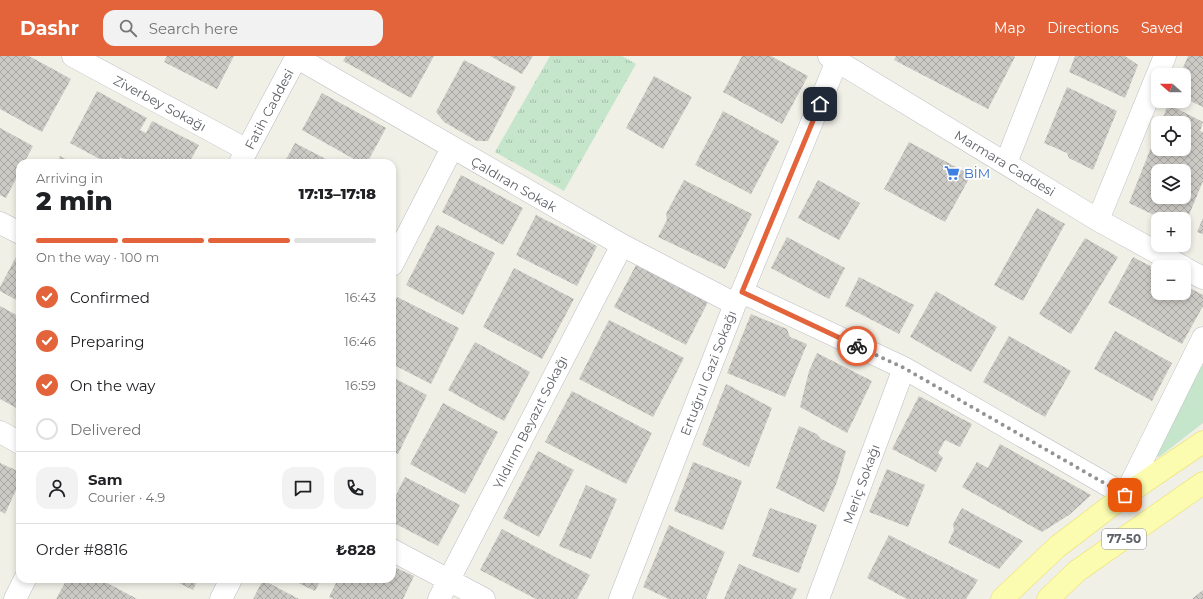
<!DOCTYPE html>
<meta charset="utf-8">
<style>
body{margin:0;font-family:Montserrat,sans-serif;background:#f2f2f2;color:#202124;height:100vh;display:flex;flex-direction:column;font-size:15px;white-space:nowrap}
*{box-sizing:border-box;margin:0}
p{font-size:13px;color:#757577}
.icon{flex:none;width:22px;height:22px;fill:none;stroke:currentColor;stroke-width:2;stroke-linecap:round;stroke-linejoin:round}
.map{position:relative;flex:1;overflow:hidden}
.sheet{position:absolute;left:16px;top:103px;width:380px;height:424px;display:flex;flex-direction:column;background:#fff;border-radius:12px;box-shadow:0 2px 6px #0003}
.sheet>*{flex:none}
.needle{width:26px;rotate:291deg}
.controls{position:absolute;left:1151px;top:12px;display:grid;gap:8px}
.controls a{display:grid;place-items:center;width:40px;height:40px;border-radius:8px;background:#fff;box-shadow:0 2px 6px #0003;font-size:20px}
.pin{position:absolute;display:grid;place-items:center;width:34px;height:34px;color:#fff;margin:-17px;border-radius:8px;box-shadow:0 2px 6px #0006}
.courier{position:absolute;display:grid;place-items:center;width:40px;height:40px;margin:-20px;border:3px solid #e3643a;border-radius:50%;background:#fff;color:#222;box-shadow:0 1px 5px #0007}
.summary em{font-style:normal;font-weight:800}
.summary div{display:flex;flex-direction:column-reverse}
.summary{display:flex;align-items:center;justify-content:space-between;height:68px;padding:0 20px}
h1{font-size:26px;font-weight:800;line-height:30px}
.bar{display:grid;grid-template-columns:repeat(4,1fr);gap:6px 4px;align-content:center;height:48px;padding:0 20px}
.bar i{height:5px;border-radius:3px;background:#e0e0e0}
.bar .on{background:#e3643a}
.bar p{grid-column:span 4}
.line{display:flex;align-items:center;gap:10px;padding:0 20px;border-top:1px solid #e0e0e0}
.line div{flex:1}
.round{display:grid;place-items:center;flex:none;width:42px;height:42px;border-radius:12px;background:#f2f2f2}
ol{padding:0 20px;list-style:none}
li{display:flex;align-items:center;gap:12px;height:44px}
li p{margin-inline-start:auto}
li .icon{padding:4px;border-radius:50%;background:#e3643a;color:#fff;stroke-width:4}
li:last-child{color:#757577}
li i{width:22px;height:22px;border:2px solid #e0e0e0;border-radius:50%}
header{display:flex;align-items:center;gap:24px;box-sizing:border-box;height:56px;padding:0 20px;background:#e3643a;color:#fff}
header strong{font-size:19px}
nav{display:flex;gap:22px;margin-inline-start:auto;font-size:14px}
.search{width:280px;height:36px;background:#f2f2f2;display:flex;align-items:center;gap:10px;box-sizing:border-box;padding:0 14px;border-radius:12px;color:#757577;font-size:15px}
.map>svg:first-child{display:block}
</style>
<header>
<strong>Dashr</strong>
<div class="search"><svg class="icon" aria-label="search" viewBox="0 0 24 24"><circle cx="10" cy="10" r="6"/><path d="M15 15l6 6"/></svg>Search here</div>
<nav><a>Map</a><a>Directions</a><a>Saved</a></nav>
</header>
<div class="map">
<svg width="1203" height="543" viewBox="0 0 1203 543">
<defs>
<pattern id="park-tufts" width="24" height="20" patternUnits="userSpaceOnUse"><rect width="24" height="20" fill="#c5e6cb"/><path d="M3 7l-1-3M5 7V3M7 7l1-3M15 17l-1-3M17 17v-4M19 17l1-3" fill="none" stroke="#a3bea9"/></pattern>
<pattern id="building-cross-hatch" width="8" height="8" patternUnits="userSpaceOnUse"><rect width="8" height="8" fill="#cccac4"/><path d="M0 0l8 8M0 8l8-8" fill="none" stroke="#a9a7a3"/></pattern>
</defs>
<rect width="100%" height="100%" fill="#f0f0e7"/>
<path fill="#c5e6cb" d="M 1203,308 L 1203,367 L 1159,401 L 1152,399 Z"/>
<path fill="url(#park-tufts)" d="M 550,0 L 622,0 L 636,8 L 564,135 L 495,96 Z"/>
<path fill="url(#building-cross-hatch)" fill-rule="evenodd" d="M 0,0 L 29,0 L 71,23 L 42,76 L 0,53 Z
M 167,0 L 234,0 L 217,33 L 164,6 Z
M 346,0 L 434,0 L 411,42 L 343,5 Z
M 490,0 L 533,0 L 522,18 Z
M 742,0 L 771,0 L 808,20 L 782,68 L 723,36 Z
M 896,0 L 1014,0 L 1015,1 L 988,53 L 894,4 Z
M 1075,0 L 1125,0 L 1138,9 L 1125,42 L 1069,16 Z
M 1188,0 L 1203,0 L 1203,51 L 1184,42 L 1184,19 L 1180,19 Z
M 464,4 L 516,31 L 488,85 L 477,85 L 444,66 L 436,56 Z
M 654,20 L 692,41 L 663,93 L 626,72 Z
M 1067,31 L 1117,55 L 1093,114 L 1069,102 L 1067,97 L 1044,87 Z
M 97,35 L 147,62 L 140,74 L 146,77 L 152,65 L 199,89 L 189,107 L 130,107 L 120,101 L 117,107 L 107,107 L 70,87 Z
M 322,37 L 386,72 L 367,107 L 361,107 L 302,74 Z
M 1168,48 L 1203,66 L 1200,75 L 1203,76 L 1203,125 L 1184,171 L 1184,163 L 1162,163 L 1129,147 L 1158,74 L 1158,93 L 1184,93 L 1184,67 L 1161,67 ZM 1158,115 L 1184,115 L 1184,141 L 1158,141 Z
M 723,55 L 779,85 L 751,138 L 695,109 Z
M 0,72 L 33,90 L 24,107 L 20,107 L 20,115 L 6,142 L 0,139 Z
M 909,86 L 971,119 L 945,166 L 884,133 Z
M 295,87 L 324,102 L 333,107 L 284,107 Z
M 60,100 L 73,107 L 57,107 Z
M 461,119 L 523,152 L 503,189 L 442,156 Z
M 684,124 L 752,158 L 725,213 L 658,181 L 667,164 L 666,158 Z
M 818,124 L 860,147 L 839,184 L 798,162 Z
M 1037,152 L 1065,168 L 1023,245 L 994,229 Z
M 536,159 L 597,190 L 577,230 L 516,199 Z
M 1203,162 L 1203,178 L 1197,176 Z
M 437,169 L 495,197 L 463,259 L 406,229 Z
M 787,181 L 845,212 L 829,243 L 771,212 Z
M 1085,182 L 1118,201 L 1071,278 L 1039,258 Z
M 17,199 L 20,201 L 20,246 L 0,235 L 0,231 Z
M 1133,201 L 1158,214 L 1158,237 L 1184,237 L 1184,229 L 1203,239 L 1203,250 L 1182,288 L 1108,247 Z
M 636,209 L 708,246 L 686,289 L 614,251 Z
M 514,212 L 574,243 L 542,303 L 483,271 Z
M 859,221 L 914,249 L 899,278 L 845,250 Z
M 936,235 L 997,271 L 971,316 L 910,281 Z
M 397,241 L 459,272 L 431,328 L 392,308 L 392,252 Z
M 0,250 L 20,261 L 20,354 L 0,343 Z
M 751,258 L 787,273 L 790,281 L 807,288 L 785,341 L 727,317 Z
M 609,264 L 684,302 L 653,361 L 579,323 Z
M 1115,275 L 1172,307 L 1152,345 L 1094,313 Z
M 1009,280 L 1071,315 L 1045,361 L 983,326 Z
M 475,286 L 530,316 L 504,365 L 448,334 Z
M 817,297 L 872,325 L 847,377 L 800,351 L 809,315 Z
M 392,321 L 427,339 L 398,398 L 392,395 Z
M 726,328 L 772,352 L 749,411 L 702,389 Z
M 572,335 L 652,377 L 626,428 L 545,386 Z
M 919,340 L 972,368 L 960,391 L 945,384 L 938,397 L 943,402 L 936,416 L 892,393 Z
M 443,347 L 498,376 L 465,438 L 410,408 Z
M 799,370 L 817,378 L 821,383 L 846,395 L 837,426 L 824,456 L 776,432 Z
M 1000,388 L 1091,439 L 1069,459 L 1042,476 L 962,431 L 977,406 L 988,412 Z
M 538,395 L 574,414 L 539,481 L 503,462 Z
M 693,406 L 742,425 L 723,474 L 674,455 Z
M 0,407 L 20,416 L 20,425 L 5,458 L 0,455 Z
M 887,413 L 925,429 L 908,471 L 869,456 Z
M 405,421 L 460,449 L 438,490 L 392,466 L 392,447 Z
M 586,429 L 617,443 L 591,503 L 559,490 Z
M 770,452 L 817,469 L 799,517 L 752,500 Z
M 962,452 L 1023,485 L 999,513 L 948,487 L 954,474 L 953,468 Z
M 669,469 L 725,496 L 706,543 L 669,543 L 643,531 Z
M 502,473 L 590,519 L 577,543 L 536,543 L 480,514 Z
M 889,479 L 978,524 L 966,543 L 907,543 L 867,522 Z
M 739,508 L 797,533 L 792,543 L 724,543 Z
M 392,510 L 414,520 L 403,543 L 334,543 L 329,541 L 338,523 L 392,523 Z
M 67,523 L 100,523 L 137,543 L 56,543 Z
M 171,523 L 198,523 L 193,534 Z
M 290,523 L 321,523 L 315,535 Z
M 263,524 L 299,543 L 253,543 Z
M 1203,534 L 1203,543 L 1192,543 Z"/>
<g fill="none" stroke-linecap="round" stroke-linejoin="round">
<defs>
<path id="minor" d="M 73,0 L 247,94
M 829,0 L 1098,164 L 1183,211
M 296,1 L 622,189 L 735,248
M 240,107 L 297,0
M 1006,107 L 1048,0
M 1098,164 L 1165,0
M 0,167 L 20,177
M 392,209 L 452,92
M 1184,212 L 1203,222
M 742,236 L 904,312 L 1125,439 L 1203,282
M 0,376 L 20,387
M 392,494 L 484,543
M 15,543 L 25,523
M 221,543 L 231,523
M 439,543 L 622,189
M 620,543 L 735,248 L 742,236 L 837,5
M 818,543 L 904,312"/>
<path id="primary" d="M 1002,543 L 1057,491 L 1125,439 L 1203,386
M 1048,543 L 1077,515 L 1203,427"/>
</defs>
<use href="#minor" stroke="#bbbdc2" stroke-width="23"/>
<use href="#primary" stroke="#edde64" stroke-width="23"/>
<use href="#minor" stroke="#fff" stroke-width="22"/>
<use href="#primary" stroke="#fbfcb0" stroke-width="22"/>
</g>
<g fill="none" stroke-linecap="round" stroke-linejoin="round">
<path stroke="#919394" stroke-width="4" stroke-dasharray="0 7.2" d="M 857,290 L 904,312 L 1125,439"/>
<path stroke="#e3643a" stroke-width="5" d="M 820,48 L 742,236 L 857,290"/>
</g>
<defs>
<symbol id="supermarket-bare" viewBox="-9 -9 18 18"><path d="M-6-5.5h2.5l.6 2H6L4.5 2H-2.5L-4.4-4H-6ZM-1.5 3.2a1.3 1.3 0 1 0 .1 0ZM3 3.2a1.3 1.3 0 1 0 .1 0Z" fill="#3f7fe0" stroke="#fff" stroke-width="2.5" paint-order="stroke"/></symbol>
</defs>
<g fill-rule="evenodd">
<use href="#supermarket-bare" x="941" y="106" width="22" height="22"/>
</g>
<g text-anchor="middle" stroke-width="3.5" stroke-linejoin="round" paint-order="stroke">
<rect fill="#fff" stroke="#8e9095" stroke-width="1" x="1102" y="473" width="44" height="20" rx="3"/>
<g font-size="12" font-weight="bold" fill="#5e6167">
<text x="1124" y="487">77-50</text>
</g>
<g font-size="13" fill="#5e6167" stroke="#fff">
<text transform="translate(160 47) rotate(28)" y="5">Ziverbey Sokağı</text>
<text transform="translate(269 53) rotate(-62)" y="5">Fatih Caddesi</text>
<text transform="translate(1005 107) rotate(31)" y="5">Marmara Caddesi</text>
<text transform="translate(514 128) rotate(30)" y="5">Çaldıran Sokak</text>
<text transform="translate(708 317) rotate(-69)" y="5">Ertuğrul Gazi Sokağı</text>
<text transform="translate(530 366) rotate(-63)" y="5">Yıldırım Beyazıt Sokağı</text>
<text transform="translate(861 428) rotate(-70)" y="5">Meriç Sokağı</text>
</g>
<g font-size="13" fill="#366cbe" stroke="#fff" text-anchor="start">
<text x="964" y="122">BİM</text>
</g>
</g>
</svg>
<div class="controls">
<a><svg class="needle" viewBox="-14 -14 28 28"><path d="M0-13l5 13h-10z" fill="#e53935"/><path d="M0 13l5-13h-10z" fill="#757577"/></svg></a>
<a><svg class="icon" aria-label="locate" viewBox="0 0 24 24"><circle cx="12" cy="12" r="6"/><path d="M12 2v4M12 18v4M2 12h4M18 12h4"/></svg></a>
<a><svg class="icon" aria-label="layers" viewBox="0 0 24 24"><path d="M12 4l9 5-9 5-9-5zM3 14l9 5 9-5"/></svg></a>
<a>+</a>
<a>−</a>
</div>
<div class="pin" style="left:1125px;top:439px;background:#ea580c"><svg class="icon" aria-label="bag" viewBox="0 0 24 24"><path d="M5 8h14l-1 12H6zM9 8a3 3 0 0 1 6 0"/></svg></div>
<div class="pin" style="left:820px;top:48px;background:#1f2937"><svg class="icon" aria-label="home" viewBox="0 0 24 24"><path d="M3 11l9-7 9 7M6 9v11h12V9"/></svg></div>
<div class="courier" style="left:857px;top:290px"><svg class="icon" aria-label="bike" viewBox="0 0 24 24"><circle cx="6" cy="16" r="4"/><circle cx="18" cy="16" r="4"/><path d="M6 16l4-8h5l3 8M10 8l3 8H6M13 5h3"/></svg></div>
<section class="sheet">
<div class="summary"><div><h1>2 min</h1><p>Arriving in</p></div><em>17:13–17:18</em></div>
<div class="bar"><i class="on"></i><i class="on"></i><i class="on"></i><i></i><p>On the way · 100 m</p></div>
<ol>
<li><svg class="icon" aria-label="check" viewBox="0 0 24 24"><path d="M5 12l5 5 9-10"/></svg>Confirmed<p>16:43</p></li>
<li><svg class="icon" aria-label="check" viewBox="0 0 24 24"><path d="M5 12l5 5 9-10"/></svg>Preparing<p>16:46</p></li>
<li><svg class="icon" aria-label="check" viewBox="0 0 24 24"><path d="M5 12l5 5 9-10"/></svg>On the way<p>16:59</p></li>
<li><i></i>Delivered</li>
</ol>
<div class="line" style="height:72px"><a class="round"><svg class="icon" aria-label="person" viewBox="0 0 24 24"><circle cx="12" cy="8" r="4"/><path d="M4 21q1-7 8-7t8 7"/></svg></a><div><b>Sam</b><p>Courier · 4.9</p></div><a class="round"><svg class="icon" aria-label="chat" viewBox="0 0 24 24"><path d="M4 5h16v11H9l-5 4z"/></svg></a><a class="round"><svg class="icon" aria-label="phone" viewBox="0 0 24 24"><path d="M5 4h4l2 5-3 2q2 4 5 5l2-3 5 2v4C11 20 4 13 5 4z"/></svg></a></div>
<div class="line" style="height:52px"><div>Order #8816</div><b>₺828</b></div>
</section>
</div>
